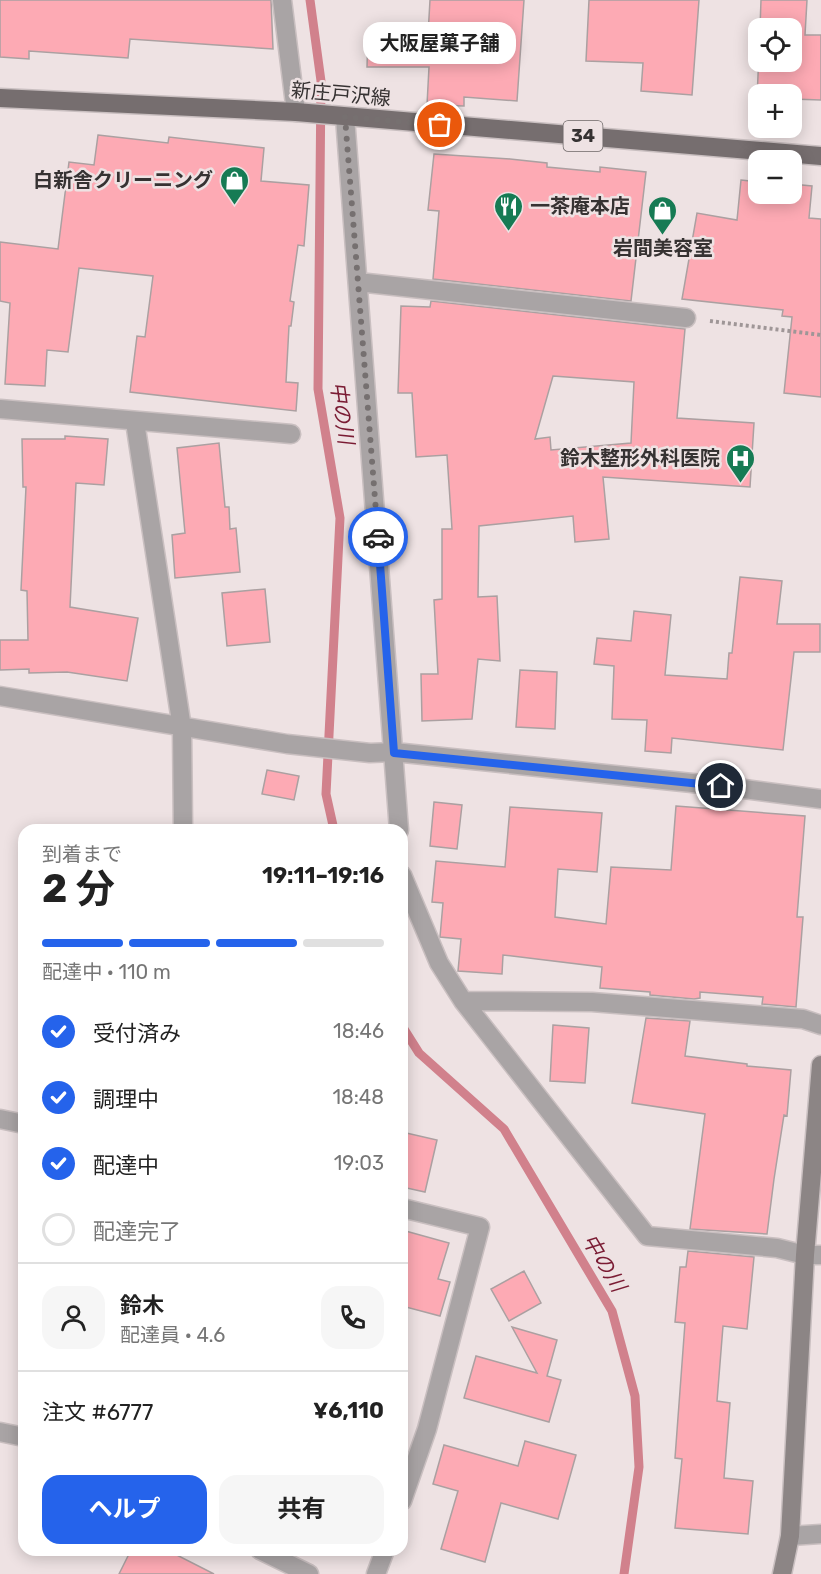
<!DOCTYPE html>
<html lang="ja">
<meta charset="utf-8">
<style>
body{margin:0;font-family:Rubik,"Noto Sans JP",sans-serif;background:#f6f6f6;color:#222;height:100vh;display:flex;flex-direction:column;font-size:22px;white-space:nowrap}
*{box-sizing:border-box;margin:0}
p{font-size:20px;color:#767676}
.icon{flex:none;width:33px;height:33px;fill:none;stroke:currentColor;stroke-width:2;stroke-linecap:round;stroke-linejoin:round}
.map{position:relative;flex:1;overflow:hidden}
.panel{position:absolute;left:18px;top:824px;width:390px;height:732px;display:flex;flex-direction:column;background:#fff;border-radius:18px;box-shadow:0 3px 15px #0003}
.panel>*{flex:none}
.controls{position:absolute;left:748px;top:18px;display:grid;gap:12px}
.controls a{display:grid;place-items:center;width:54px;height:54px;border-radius:12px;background:#fff;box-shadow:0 3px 15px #0003;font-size:30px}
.pin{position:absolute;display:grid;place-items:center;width:51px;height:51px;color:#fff;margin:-26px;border:3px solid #fff;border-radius:50%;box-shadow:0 2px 6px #0007}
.courier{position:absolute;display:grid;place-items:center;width:60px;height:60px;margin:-30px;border:4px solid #2563eb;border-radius:50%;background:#fff;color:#222;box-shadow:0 2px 8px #0007}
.bubble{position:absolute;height:42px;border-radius:18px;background:#fff;box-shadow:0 3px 15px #0003;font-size:20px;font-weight:700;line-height:42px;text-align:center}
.overview em{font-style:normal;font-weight:700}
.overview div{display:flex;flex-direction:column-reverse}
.overview{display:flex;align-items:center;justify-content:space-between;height:102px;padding:0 24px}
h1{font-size:39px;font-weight:700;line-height:45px}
.bar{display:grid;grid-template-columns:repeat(4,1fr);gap:9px 6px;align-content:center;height:72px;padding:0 24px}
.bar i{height:8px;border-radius:4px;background:#e0e0e0}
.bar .current{background:#2563eb}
.bar p{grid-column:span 4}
.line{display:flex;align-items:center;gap:15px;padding:0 24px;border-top:2px solid #e0e0e0}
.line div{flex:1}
.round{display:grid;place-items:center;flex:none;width:63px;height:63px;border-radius:18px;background:#f6f6f6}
ol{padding:0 24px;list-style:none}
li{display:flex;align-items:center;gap:18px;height:66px}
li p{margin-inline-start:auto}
li .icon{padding:6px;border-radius:50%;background:#2563eb;color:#fff;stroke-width:4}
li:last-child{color:#767676}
li i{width:33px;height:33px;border:3px solid #e0e0e0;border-radius:50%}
.primary-button{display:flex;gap:12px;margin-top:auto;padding:12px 24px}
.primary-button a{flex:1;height:69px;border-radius:18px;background:#2563eb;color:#fff;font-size:24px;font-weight:700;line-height:69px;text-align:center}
.primary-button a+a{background:#f6f6f6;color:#222}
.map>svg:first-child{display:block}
</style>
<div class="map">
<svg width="821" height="1574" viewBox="0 0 821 1574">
<rect width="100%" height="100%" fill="#eee2e3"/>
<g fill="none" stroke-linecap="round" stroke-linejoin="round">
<path stroke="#d1818c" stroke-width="9" d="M 310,0 L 321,81 L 318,389 L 340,518 L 326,794 L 334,830
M 402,1026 L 419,1053 L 504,1129 L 612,1311 L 635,1396 L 639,1467 L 624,1574"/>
</g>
<path fill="#fdaab4" stroke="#aba0a1" stroke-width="1.5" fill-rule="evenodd" d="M 0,0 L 271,0 L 273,49 L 130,39 L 128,58 L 29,51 L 29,59 L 0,57 Z
M 430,0 L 524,0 L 517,101 L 464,97 L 464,106 L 427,105 L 429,67 L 367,67 L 368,34 L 428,35 Z
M 589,0 L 699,0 L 692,95 L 641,91 L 643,63 L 586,61 Z
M 761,0 L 807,0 L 805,35 L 821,35 L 821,100 L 792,99 L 792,94 L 759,94 L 757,98 L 759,53 L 759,62 L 792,62 L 792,28 L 760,28 Z
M 98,135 L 168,143 L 169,137 L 264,148 L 261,181 L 309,185 L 304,246 L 298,245 L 290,301 L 294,302 L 291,326 L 289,326 L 286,382 L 298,383 L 296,411 L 130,392 L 137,336 L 145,337 L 153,276 L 79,268 L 68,352 L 47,350 L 45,386 L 5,384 L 10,303 L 0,301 L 0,242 L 58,249 L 69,162 L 94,165 Z
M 434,154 L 510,159 L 547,163 L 547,167 L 600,172 L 600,167 L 646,172 L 631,301 L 433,279 L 439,211 L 428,210 Z
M 741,180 L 759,182 L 759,194 L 792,194 L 792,184 L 812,186 L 809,218 L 821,219 L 821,397 L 784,393 L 792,317 L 782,316 L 783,310 L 682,299 L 697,213 L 737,220 Z
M 431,301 L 685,329 L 677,418 L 754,423 L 750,487 L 603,477 L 609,539 L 575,542 L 573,516 L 479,526 L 478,597 L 497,596 L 500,661 L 478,659 L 472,719 L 422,721 L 421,674 L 438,674 L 434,600 L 442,599 L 442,529 L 452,529 L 447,455 L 416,457 L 412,393 L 398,393 L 401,306 L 430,307 ZM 553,376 L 634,382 L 631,443 L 551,450 L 550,437 L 535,439 Z
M 65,436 L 108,439 L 104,485 L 76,483 L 70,607 L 138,618 L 127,681 L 67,672 L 29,673 L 29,669 L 0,670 L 0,640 L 28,640 L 27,591 L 21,590 L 26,487 L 23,487 L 22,439 L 65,439 Z
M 219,443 L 225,507 L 229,507 L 230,529 L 236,528 L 240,572 L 175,578 L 172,535 L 185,533 L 177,448 Z
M 740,577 L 782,581 L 777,624 L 820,624 L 820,652 L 794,652 L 783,750 L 672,738 L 671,753 L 645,751 L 647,720 L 612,719 L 614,666 L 594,664 L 597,638 L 631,641 L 634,611 L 671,615 L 665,675 L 727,679 L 729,653 L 732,653 Z
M 265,589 L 270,642 L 227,646 L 222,593 Z
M 520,670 L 557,672 L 555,729 L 516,727 Z
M 267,770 L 299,776 L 294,800 L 262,794 Z
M 434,802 L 462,805 L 457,849 L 430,846 Z
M 676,806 L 805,816 L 797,917 L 803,917 L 796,1007 L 762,1004 L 763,997 L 700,992 L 700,998 L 694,999 L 650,995 L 650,992 L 600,988 L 602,967 L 503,955 L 502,974 L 458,971 L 461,939 L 440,937 L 443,903 L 432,902 L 436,861 L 505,867 L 510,807 L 602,813 L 597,872 L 558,869 L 555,917 L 606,924 L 611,867 L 671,870 Z
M 646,1018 L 690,1021 L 685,1056 L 747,1064 L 747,1066 L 791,1070 L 787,1116 L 784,1115 L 774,1179 L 767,1234 L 690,1229 L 705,1114 L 632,1103 Z
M 553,1025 L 589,1028 L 585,1083 L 550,1081 Z
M 402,1132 L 437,1140 L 425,1192 L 402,1187 Z
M 402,1230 L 449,1243 L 438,1279 L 450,1282 L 440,1316 L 402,1306 Z
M 688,1251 L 754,1257 L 747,1329 L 723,1326 L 717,1401 L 730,1403 L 724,1478 L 753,1481 L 748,1534 L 675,1528 L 682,1459 L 675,1458 L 685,1323 L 675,1322 L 680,1267 L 686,1267 Z
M 524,1271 L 541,1303 L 509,1321 L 491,1289 Z
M 512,1327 L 557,1340 L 547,1376 L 561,1380 L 549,1422 L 464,1398 L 476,1356 L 537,1373 Z
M 525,1441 L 576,1455 L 558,1519 L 501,1503 L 485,1562 L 441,1549 L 458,1491 L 433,1484 L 444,1445 L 518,1466 Z
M 131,1550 L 167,1550 L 214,1574 L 119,1574 Z"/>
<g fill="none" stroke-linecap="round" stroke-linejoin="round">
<defs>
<path id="street" d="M 282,0 L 296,112
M 345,117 L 399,830
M 358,282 L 686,318
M 0,409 L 291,434
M 135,422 L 182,728 L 183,830
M 0,696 L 287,744 L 370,753 L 394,752 L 721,786 L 821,799
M 402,875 L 439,963 L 463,1001 L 647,1236 L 777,1248 L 805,1255 L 821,1255
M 463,1001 L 592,1002 L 803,1019 L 821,1025
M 0,1119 L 24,1124
M 402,1208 L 480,1227 L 427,1429 L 402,1501
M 0,1432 L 24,1437
M 790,1536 L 821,1534
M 260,1550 L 309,1574
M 376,1574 L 385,1550"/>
<path id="secondary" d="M 782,1574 L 790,1536 L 805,1255 L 821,1065"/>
<path id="primary" d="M 0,98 L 296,112 L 821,156"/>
</defs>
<use href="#street" stroke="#c9bfc0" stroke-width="21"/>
<use href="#secondary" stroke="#c9bfc0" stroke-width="21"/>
<use href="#primary" stroke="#c9bfc0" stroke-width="21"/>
<path stroke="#9f9697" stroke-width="4" stroke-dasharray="3 3" stroke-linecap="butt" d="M 710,321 L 821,335"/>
<use href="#street" stroke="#a9a4a5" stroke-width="18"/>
<use href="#secondary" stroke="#8c8585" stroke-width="18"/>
<use href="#primary" stroke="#766e6f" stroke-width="18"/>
</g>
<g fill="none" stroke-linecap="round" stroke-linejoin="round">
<path stroke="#767070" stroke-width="6" stroke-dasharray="0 10.8" d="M 378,537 L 345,117 L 440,125"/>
<path stroke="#2563eb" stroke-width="8" d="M 378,537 L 394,753 L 721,786"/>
</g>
<defs>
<symbol id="shop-pin" viewBox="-11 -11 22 30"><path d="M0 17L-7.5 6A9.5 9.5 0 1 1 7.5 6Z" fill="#167b54" stroke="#eee2e3"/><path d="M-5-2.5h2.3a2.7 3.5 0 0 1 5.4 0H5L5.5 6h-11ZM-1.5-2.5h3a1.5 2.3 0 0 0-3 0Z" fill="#fff"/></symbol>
<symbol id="restaurant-pin" viewBox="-11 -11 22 30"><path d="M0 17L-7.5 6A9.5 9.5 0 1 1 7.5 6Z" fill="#167b54" stroke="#eee2e3"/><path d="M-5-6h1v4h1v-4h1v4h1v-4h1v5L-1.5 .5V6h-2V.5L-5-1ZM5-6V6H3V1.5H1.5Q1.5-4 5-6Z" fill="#fff"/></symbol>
<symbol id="hospital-pin" viewBox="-11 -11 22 30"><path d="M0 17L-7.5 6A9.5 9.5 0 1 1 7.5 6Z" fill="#167b54" stroke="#eee2e3"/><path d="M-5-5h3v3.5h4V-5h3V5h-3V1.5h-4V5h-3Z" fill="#fff"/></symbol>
</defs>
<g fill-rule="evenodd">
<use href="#shop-pin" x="218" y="164" width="33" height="45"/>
<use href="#restaurant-pin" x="492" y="190" width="33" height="45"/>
<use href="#shop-pin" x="646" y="194" width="33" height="45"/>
<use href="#hospital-pin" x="724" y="442" width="33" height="45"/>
</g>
<g text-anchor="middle" stroke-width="5" stroke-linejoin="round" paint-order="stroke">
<rect fill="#eee2e3" stroke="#6d6767" stroke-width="1.5" x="563.5" y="121" width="39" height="30" rx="4.5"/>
<g font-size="18" font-weight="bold" fill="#363232">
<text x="583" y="142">34</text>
</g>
<g font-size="20" fill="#363232" stroke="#eee2e3">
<text transform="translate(341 94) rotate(5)" y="7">新庄戸沢線</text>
</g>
<g font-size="20" font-weight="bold" fill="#363232" stroke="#eee2e3" text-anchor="end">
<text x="213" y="187">白新舎クリーニング</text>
<text x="530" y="213" text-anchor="start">一茶庵本店</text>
<text x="663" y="255" text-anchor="middle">岩間美容室</text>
<text x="720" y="465">鈴木整形外科医院</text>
</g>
<g font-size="21" font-style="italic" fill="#7a1b33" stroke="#eee2e3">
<text transform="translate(342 413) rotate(82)" y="7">中の川</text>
<text transform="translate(604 1263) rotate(59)" y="7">中の川</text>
</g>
</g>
</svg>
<div class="controls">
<a><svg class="icon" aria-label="locate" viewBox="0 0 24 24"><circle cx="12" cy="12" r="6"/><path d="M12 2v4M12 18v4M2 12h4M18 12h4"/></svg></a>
<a>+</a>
<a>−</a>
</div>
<div class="pin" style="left:440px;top:125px;background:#ea580c"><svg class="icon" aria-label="bag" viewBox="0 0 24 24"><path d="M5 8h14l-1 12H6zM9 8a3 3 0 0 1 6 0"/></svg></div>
<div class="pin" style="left:721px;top:786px;background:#1f2937"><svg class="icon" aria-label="home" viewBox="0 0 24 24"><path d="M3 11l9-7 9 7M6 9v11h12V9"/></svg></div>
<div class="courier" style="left:378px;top:537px"><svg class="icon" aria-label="car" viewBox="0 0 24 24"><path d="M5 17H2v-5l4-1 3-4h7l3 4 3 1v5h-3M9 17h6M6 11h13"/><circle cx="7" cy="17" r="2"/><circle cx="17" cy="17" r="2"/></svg></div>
<div class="bubble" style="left:363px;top:22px;width:153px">大阪屋菓子舗</div>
<section class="panel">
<div class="overview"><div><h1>2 分</h1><p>到着まで</p></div><em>19:11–19:16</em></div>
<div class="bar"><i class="current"></i><i class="current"></i><i class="current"></i><i></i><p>配達中 · 110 m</p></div>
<ol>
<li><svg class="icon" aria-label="check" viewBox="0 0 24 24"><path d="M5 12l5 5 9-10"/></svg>受付済み<p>18:46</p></li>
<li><svg class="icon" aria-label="check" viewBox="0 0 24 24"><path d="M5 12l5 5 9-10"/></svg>調理中<p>18:48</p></li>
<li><svg class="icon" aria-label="check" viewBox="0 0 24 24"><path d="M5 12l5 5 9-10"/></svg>配達中<p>19:03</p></li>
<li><i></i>配達完了</li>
</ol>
<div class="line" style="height:108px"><a class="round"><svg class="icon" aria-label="person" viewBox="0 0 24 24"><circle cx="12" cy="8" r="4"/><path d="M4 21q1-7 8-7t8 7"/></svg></a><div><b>鈴木</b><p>配達員 · 4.6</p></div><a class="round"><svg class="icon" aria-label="phone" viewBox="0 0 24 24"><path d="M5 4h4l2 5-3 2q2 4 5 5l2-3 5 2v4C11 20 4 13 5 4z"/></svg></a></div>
<div class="line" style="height:78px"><div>注文 #6777</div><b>¥6,110</b></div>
<div class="primary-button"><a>ヘルプ</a><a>共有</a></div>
</section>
</div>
